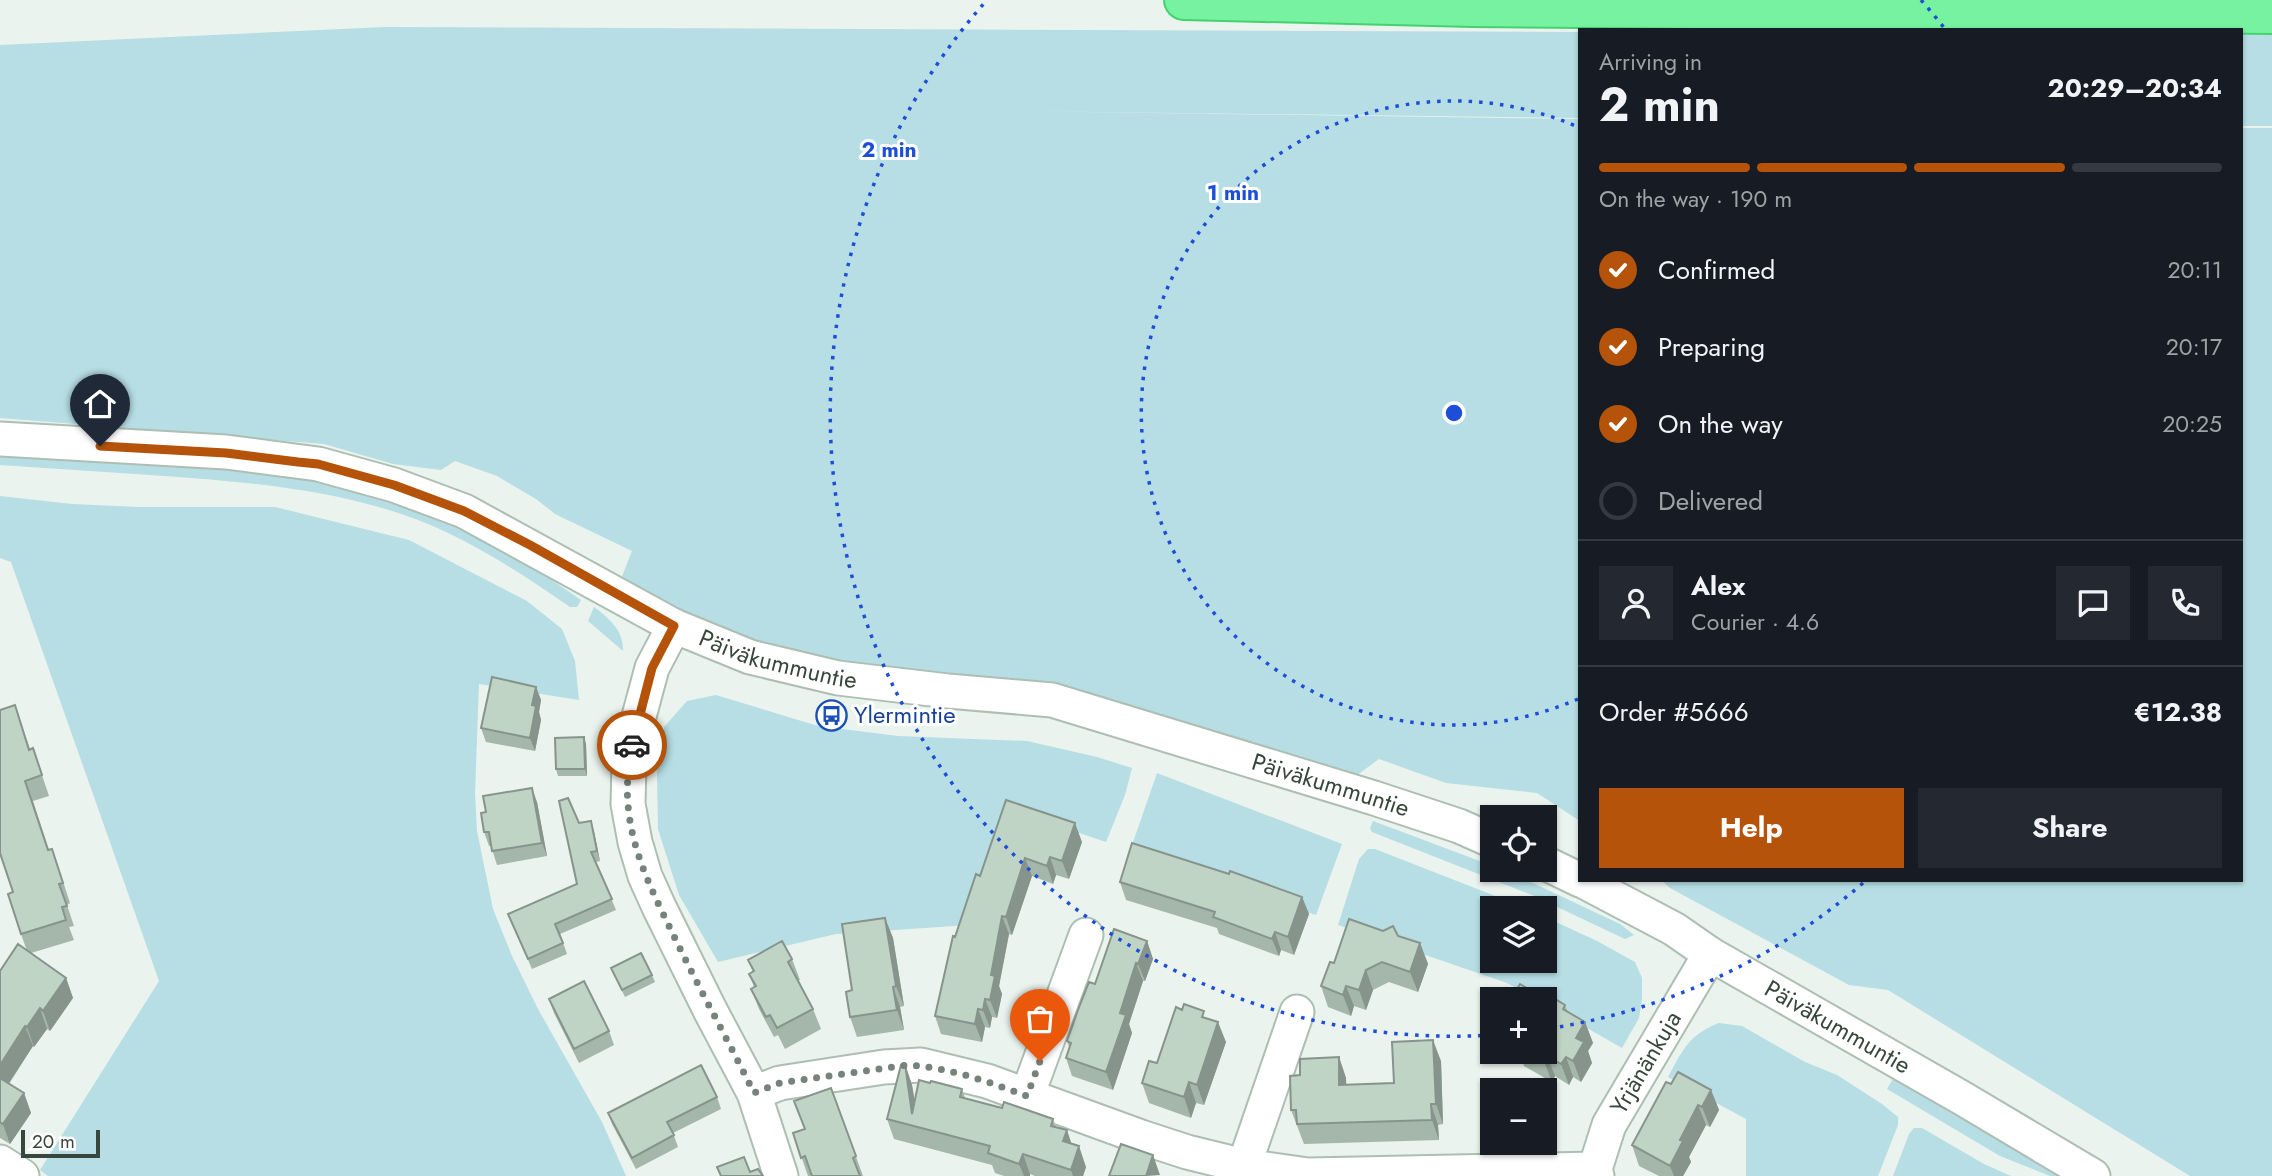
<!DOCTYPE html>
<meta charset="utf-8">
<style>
body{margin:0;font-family:Jost,sans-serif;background:#242831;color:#f1f3f6;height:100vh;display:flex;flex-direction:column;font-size:26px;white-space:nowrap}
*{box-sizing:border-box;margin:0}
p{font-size:23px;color:#9ea1a6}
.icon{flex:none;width:38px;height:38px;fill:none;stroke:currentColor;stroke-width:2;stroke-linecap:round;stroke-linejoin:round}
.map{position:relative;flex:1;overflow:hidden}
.side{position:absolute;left:1578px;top:28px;width:665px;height:854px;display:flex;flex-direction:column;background:#171b24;border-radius:0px;box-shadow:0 2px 5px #0004}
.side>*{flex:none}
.buttons{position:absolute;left:1480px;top:805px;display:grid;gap:14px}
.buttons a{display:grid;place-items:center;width:77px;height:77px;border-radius:0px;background:#171b24;box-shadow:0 2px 5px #0004;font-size:35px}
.scale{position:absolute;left:21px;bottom:18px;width:79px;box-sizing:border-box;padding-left:7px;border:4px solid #38473c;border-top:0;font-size:19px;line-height:24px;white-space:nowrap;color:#38473c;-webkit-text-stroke:5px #fff;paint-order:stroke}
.pin{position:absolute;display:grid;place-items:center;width:60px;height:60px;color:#fff;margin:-72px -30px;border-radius:50% 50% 50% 0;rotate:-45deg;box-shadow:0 0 7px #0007}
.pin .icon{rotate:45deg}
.courier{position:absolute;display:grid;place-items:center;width:70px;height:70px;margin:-35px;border:5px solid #b45309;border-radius:50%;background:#fff;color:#222;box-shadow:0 2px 9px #0007}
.overview em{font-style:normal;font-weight:700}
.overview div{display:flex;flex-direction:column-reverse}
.overview{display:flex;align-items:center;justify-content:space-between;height:119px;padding:0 21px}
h1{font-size:46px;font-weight:700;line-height:52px}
.bar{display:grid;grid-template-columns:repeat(4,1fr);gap:10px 7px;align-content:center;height:84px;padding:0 21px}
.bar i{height:9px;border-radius:5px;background:#363941}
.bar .current{background:#b45309}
.bar p{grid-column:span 4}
.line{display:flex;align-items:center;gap:18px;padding:0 21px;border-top:2px solid #363941}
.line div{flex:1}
.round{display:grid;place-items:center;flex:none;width:74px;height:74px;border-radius:0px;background:#242831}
ol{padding:0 21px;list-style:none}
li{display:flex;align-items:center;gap:21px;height:77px}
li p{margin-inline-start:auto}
li .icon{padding:7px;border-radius:50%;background:#b45309;color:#fff;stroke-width:4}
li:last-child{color:#9ea1a6}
li i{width:38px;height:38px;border:4px solid #363941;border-radius:50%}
.primary-button{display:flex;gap:14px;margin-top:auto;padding:14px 21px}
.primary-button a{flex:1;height:80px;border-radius:0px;background:#b45309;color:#fff;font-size:28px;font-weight:700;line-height:80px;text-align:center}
.primary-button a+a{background:#242831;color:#f1f3f6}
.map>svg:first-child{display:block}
</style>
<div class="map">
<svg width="2272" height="1176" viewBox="0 0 2272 1176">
<rect width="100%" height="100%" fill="#eaf3ed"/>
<path fill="#b6dee4" d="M 385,27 L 1580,32 L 1580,118 L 943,110 L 1580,119 L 1580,821 L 1537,793 L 1446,783 L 1379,759 L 1341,787 L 1052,700 L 838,678 L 615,594 L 632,551 L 555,514 L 536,499 L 497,476 L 455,461 L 441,470 L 393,464 L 324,444 L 0,418 L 0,45 Z
M 2242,35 L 2272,35 L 2272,126 L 2242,126 Z
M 2242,128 L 2272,128 L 2272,1176 L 2190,1176 L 1888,990 L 1849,985 L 1670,888 L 1661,880 L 2242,880 Z
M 0,452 C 57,456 113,460 170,465 C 243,470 319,476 390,498 C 459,520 523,559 581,600 L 577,607 L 570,607 C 518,571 466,537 407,516 C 330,489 246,482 165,476 C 110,472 55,469 0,465 Z
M 0,496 L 72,504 L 140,507 L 275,507 L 409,540 L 527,601 L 562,629 L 575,661 L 579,700 L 479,684 L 475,794 L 477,831 L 493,909 L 512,956 L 538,1009 L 602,1122 L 626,1176 L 48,1176 L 40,1170 L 159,981 L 11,562 L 0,558 Z
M 594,607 C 609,618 624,631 623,651 L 588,621 Z
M 716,695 L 818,726 L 898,736 L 1027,741 L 1097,757 L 1132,768 L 1125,795 L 1106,842 L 1009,809 L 969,925 L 836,934 L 718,962 L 679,895 L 658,829 L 657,773 L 664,727 L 687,701 Z
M 1157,773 L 1342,844 L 1316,915 L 1130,851 Z
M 1373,821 L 1493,866 L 1493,870 L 1501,870 L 1518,876 L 1620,924 L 1634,935 L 1625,939 L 1532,895 L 1372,832 L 1370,828 Z
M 1368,849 L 1375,849 L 1526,908 L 1493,908 L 1493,961 L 1545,961 L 1545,917 L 1597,941 L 1635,962 L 1642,978 L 1642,999 L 1639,1018 L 1622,1048 L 1545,1004 L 1545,999 L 1536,999 L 1507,983 L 1338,925 L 1359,859 Z
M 1719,1023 L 1742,1026 L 1805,1062 L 1837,1075 L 1882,1104 L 1898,1117 L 1898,1125 L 1878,1176 L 1746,1176 L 1746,1119 L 1668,1077 C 1683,1050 1688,1035 1719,1023 Z
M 1894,1077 L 2069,1176 L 2050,1176 L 2000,1156 L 1887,1089 Z
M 1914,1128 L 1922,1128 L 1984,1164 L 2011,1176 L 1893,1176 L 1909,1134 Z"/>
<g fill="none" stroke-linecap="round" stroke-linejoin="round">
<defs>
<g id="minor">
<path id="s1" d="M 0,439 L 226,452 L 318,464 L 394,485 L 464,511 L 674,626 L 750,657 L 838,678 L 948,691 L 1052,700 L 1374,798 L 1459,826 L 1493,841"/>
<path d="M 674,626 L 652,668 L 634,735 L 629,764 L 628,804 L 635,842 L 645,876 L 659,907 L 710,1010 L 754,1093 L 781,1176"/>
<path d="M 1545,863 L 1580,880"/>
<path id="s2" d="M 1581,880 L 1674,929 L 1710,954 L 1962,1098 L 2093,1176"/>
<path d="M 754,1093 L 780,1083 L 884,1067 L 921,1065 L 987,1081 L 1141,1137 L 1187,1152 L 1244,1166 L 1308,1175 L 1595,1169"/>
<path d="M 1027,1096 L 1086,935"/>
<path d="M 0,1162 L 22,1176"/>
<path d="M 1244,1166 L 1297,1012"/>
<path id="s3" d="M 1597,1176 L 1595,1169 L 1609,1125 L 1710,954"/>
</g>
<path id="highway" d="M 1184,0 L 1473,7 L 2272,14"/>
</defs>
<use href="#minor" stroke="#adbeb2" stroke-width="37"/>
<use href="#highway" stroke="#46d170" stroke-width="42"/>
<use href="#minor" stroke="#fff" stroke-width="33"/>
<use href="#highway" stroke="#76f2a0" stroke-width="38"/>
</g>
<path fill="#a5b6aa" d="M 536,687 L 541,700 L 539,712 L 541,720 L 535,751 L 486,742 L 481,728 Z
M 15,705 L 30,749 L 33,748 L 49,796 L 33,801 L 49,850 L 59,869 L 70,903 L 67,905 L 74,926 L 69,927 L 74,940 L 31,953 L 66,978 L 73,998 L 50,1031 L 47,1029 L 34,1047 L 33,1046 L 9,1084 L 24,1093 L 31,1113 L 10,1144 L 0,1138 L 0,971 L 27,951 L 21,934 L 13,892 Z
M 586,744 L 587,776 L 558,776 L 556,769 Z
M 1006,800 L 1082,842 L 1069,879 L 1056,875 L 1053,884 L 1032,876 L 1012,935 L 1009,934 L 999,986 L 1002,994 L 997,1018 L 992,1017 L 990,1028 L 985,1027 L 982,1042 L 941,1034 L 935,1016 L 955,937 L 980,876 Z
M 537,802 L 547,856 L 497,865 L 491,846 L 489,846 L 484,832 L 486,812 Z
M 579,823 L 594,832 L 600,861 L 596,862 L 616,910 L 560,934 L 567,954 L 532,969 L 508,914 L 577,884 Z
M 1120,882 L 1302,897 L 1309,914 L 1294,955 L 1281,950 L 1279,956 L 1219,934 L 1217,928 L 1126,900 Z
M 885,918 L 893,938 L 904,1006 L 900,1007 L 904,1030 L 857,1037 L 850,1017 L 852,990 Z
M 1398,936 L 1420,943 L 1428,964 L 1418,992 L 1389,982 L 1373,990 L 1366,1010 L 1354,1006 L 1351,1016 L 1328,1007 L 1321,986 L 1334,963 Z
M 1147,941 L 1153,959 L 1145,981 L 1143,981 L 1129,1024 L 1132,1033 L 1113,1090 L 1072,1076 L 1066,1058 L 1069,1047 L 1067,1041 L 1095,984 Z
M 792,959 L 800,980 L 798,980 L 813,1009 L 821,1029 L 785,1049 L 778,1035 L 774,1037 L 759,1009 L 751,989 L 754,987 L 749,974 L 753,972 L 748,960 Z
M 611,968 L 652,975 L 655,982 L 625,997 Z
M 549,999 L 609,1031 L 614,1045 L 579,1063 L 554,1013 Z
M 1545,999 L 1565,1005 L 1568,1013 L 1585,1022 L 1593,1043 L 1588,1051 L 1592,1063 L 1581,1082 L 1573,1077 L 1569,1085 L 1555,1076 L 1552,1082 L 1524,1066 L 1521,1056 L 1513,1052 L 1545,1052 Z
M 1182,1010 L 1207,1018 L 1226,1042 L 1204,1105 L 1196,1103 L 1191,1118 L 1149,1103 L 1142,1083 L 1157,1063 Z
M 1339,1057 L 1346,1078 L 1346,1085 L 1394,1083 L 1441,1061 L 1443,1124 L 1438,1125 L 1439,1140 L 1304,1144 L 1291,1110 L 1300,1075 Z
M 905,1064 L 912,1085 L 915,1102 L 930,1083 L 962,1089 L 965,1098 L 1002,1108 L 1053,1119 L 1056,1127 L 1071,1144 L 1086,1167 L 1083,1176 L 1035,1176 L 1030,1174 L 1030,1176 L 1004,1176 L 995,1173 L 992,1165 L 894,1139 L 887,1119 Z
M 1671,1084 L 1711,1090 L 1719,1110 L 1710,1127 L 1706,1125 L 1689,1157 L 1691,1162 L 1683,1176 L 1659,1176 L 1639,1166 L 1632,1145 Z
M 831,1088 L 863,1176 L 808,1176 L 793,1133 L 805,1129 Z
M 717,1097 L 721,1109 L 673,1133 L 678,1147 L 636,1169 L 612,1124 L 608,1113 Z"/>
<path fill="#86948b" d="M 536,687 L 541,700 L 539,712 L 541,720 L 535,751 L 530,738 L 532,705 Z
M 584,737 L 586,744 L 587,776 L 585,769 Z
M 532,788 L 537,802 L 547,856 L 542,843 Z
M 591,821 L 594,832 L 600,861 L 597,851 Z
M 1075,823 L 1082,842 L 1069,879 L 1062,861 Z
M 1050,857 L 1056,875 L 1053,884 L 1047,866 Z
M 1025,858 L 1032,876 L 1012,935 L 1006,917 Z
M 1302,897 L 1309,914 L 1294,955 L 1288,937 Z
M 1002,916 L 1009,934 L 999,986 L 1002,994 L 997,1018 L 990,1000 L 991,975 Z
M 885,918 L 893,938 L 904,1006 L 896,986 Z
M 1275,932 L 1281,950 L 1279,956 L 1272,939 Z
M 1147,941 L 1153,959 L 1145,981 L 1138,964 Z
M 1420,943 L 1428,964 L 1418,992 L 1410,972 Z
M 1136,963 L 1143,981 L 1129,1024 L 1132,1033 L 1113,1090 L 1106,1072 L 1120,1013 Z
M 1366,970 L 1373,990 L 1366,1010 L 1359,990 Z
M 66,978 L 73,998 L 50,1031 L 43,1011 Z
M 1346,986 L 1354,1006 L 1351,1016 L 1343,995 Z
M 893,987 L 900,1007 L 904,1030 L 897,1010 Z
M 985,999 L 992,1017 L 990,1028 L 983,1010 Z
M 40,1008 L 47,1029 L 34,1047 L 27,1027 Z
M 978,1009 L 985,1027 L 982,1042 L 975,1024 Z
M 1218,1022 L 1226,1042 L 1204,1105 L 1197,1085 Z
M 1585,1022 L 1593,1043 L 1588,1051 L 1592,1063 L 1581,1082 L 1573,1061 L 1576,1038 Z
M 25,1026 L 33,1046 L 1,1095 L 0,1091 L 0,1065 Z
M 1433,1040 L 1441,1061 L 1443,1124 L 1436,1104 Z
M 1547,1056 L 1555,1076 L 1552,1082 L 1544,1061 Z
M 1339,1057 L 1346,1078 L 1347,1105 L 1339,1085 Z
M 1566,1057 L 1573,1077 L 1569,1085 L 1561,1064 Z
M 905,1064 L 912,1085 L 919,1127 L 912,1114 Z
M 1189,1082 L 1196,1103 L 1191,1118 L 1184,1097 Z
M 1711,1090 L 1719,1110 L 1710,1127 L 1702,1107 Z
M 24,1093 L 31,1113 L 10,1144 L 3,1124 Z
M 1431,1104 L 1438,1125 L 1439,1140 L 1432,1120 Z
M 1698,1105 L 1706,1125 L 1689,1157 L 1691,1162 L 1683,1176 L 1674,1176 L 1670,1166 L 1680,1140 Z
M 1067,1130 L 1074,1151 L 1063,1141 Z
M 1079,1146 L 1086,1167 L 1083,1176 L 1073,1176 L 1071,1170 Z
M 1023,1154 L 1030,1174 L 1030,1176 L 1024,1176 L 1019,1164 Z
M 1153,1155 L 1160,1175 L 1146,1176 Z"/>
<path fill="#c0d4c6" stroke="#86948b" stroke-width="2" d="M 492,677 L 536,687 L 532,705 L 536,706 L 530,738 L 481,728 Z
M 15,705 L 29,750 L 33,748 L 42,775 L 25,781 L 48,850 L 52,849 L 63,883 L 59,884 L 67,906 L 62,907 L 66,920 L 21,934 L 8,894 L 13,892 L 0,853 L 0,710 Z
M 584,737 L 585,769 L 556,769 L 555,738 Z
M 532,788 L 542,843 L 492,851 L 489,832 L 484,832 L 481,813 L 486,812 L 483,796 Z
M 568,798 L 579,823 L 591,821 L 597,851 L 591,852 L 612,899 L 555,924 L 563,943 L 528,959 L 508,914 L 577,884 L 559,801 Z
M 1006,800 L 1075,823 L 1062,861 L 1050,857 L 1047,866 L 1025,858 L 1006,917 L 1002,916 L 991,975 L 995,976 L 990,1000 L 985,999 L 983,1010 L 978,1009 L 975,1024 L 935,1016 L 953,936 L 955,937 L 976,874 L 980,876 Z
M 1132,843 L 1229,874 L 1230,871 L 1302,897 L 1288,937 L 1275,932 L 1272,939 L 1213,917 L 1215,912 L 1120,882 Z
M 885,918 L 896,986 L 893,987 L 897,1010 L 850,1017 L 846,992 L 852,990 L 842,924 Z
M 1349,919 L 1383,931 L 1393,926 L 1398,936 L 1420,943 L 1410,972 L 1382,962 L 1366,970 L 1359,990 L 1346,986 L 1343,995 L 1321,986 L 1330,962 L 1334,963 Z
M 1114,929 L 1147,941 L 1138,964 L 1136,963 L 1120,1013 L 1126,1015 L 1106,1072 L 1066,1058 L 1071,1043 L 1067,1041 L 1078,1010 L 1089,982 L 1095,984 Z
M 782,941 L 792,959 L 788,962 L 813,1009 L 777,1028 L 770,1015 L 766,1017 L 751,989 L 756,986 L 749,974 L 754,971 L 748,960 Z
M 18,944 L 66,978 L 43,1011 L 40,1008 L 27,1027 L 25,1026 L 0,1065 L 0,971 Z
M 641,953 L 652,975 L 622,990 L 611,968 Z
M 584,981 L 609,1031 L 574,1049 L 549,999 Z
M 1520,984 L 1545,999 L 1547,994 L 1565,1005 L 1563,1009 L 1585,1022 L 1576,1038 L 1584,1042 L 1573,1061 L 1566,1057 L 1561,1064 L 1547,1056 L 1544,1061 L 1528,1052 L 1545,1052 L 1545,999 L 1511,999 Z
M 1184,1004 L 1204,1011 L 1202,1017 L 1218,1022 L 1197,1085 L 1189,1082 L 1184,1097 L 1142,1083 L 1149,1061 L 1157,1063 L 1176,1007 L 1182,1010 Z
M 1433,1040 L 1436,1104 L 1431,1104 L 1432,1120 L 1297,1124 L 1296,1110 L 1291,1110 L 1290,1076 L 1300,1075 L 1300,1059 L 1339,1057 L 1339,1085 L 1394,1083 L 1392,1042 Z
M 905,1064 L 912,1114 L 919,1080 L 930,1083 L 931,1081 L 962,1089 L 960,1097 L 1002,1108 L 1004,1102 L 1053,1119 L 1051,1126 L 1067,1130 L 1063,1141 L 1079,1146 L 1071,1170 L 1023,1154 L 1019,1164 L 988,1153 L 990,1146 L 887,1119 L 901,1065 Z
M 701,1065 L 717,1097 L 667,1122 L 674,1135 L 632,1158 L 608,1113 Z
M 1678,1072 L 1711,1090 L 1702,1107 L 1698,1105 L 1680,1140 L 1683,1141 L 1670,1166 L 1632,1145 L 1666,1082 L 1671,1084 Z
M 0,1078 L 24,1093 L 3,1124 L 0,1122 Z
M 1498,1085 L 1520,1085 L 1520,1090 L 1499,1090 Z
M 831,1088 L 856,1156 L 853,1158 L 860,1176 L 812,1176 L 805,1156 L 801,1158 L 793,1133 L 805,1129 L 794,1101 Z
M 1121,1144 L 1153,1155 L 1146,1176 L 1109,1176 Z
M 744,1157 L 750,1172 L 758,1169 L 763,1176 L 721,1176 L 717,1167 Z"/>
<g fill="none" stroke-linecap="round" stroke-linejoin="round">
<path stroke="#76837a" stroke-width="7" stroke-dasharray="0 12.6" d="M 632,745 C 629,764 626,785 628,804 C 631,849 652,891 671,930 C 697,985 727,1038 754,1093 L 780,1083 L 907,1065 C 948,1067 989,1082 1027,1096 L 1040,1061"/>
<path stroke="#b45309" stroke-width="9" d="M 100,446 L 226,453 L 298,462 L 318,464 L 394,485 L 464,511 L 530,545 L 674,626 L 652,668 L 632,745"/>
</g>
<g fill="none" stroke="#1d4ed8" stroke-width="3.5" stroke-dasharray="3.5 7">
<path d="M1578 699A312 312 0 1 1 1578 127"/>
<path d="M1863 883A623 623 0 0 1 1546 1029M1492 1035A623 623 0 0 1 987 0M1921 0A623 623 0 0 1 1945 29"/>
</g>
<defs>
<symbol id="bus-ring" viewBox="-11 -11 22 22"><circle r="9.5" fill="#fff" stroke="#1a4fb4" stroke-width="1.5"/><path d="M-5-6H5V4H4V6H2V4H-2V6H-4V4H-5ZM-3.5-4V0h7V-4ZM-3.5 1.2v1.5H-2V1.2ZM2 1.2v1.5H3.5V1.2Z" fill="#1a4fb4"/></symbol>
</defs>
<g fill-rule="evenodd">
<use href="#bus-ring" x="814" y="698" width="35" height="35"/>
</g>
<g text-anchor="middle" stroke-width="6" stroke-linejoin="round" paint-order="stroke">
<g font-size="24" fill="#38473c" stroke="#fff">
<text dy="8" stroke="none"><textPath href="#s1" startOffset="822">Päiväkummuntie</textPath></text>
<text dy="8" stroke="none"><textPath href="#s1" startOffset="1391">Päiväkummuntie</textPath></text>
<text dy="8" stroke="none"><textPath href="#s2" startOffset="296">Päiväkummuntie</textPath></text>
<text dy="8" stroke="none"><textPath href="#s3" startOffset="126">Yrjänänkuja</textPath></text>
</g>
<g font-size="24" fill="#164399" stroke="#fff" text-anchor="start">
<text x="854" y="723">Ylermintie</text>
</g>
</g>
<circle cx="1454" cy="413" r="10" fill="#1d4ed8" stroke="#fff" stroke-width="3.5"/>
<g font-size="21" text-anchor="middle" font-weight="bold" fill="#1d4ed8" stroke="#fff" stroke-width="6" stroke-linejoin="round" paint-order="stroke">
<text x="889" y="157">2 min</text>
<text x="1233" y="200">1 min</text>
</g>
</svg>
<div class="buttons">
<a><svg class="icon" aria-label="locate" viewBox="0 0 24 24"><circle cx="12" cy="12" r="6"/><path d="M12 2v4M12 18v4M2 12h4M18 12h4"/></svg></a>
<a><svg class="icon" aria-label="layers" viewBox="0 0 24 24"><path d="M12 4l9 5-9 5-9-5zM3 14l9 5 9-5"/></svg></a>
<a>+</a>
<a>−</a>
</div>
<div class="scale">20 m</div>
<div class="pin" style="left:1040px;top:1061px;background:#ea580c"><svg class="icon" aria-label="bag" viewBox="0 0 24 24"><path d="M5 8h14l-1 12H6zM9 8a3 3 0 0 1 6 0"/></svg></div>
<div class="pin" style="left:100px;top:446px;background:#1f2937"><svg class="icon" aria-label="home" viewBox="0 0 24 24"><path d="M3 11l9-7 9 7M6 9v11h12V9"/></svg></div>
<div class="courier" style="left:632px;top:745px"><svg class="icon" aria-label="car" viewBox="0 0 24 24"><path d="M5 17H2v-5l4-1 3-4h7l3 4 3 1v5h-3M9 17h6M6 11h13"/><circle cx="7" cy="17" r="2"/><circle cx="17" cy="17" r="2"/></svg></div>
<section class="side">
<div class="overview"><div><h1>2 min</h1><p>Arriving in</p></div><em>20:29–20:34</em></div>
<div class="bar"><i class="current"></i><i class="current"></i><i class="current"></i><i></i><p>On the way · 190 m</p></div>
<ol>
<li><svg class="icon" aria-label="check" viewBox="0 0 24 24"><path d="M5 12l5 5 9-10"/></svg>Confirmed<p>20:11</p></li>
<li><svg class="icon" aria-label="check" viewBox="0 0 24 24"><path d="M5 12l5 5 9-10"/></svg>Preparing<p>20:17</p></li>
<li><svg class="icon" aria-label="check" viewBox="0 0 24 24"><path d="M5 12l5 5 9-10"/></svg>On the way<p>20:25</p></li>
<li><i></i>Delivered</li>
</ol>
<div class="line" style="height:126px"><a class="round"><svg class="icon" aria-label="person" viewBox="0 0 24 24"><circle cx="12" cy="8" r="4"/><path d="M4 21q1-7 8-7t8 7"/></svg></a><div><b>Alex</b><p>Courier · 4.6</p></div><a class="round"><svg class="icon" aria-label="chat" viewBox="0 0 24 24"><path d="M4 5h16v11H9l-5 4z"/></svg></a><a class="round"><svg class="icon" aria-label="phone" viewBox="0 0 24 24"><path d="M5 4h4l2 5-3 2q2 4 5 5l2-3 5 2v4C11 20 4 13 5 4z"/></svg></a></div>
<div class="line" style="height:91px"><div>Order #5666</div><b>€12.38</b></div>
<div class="primary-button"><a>Help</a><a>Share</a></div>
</section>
</div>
